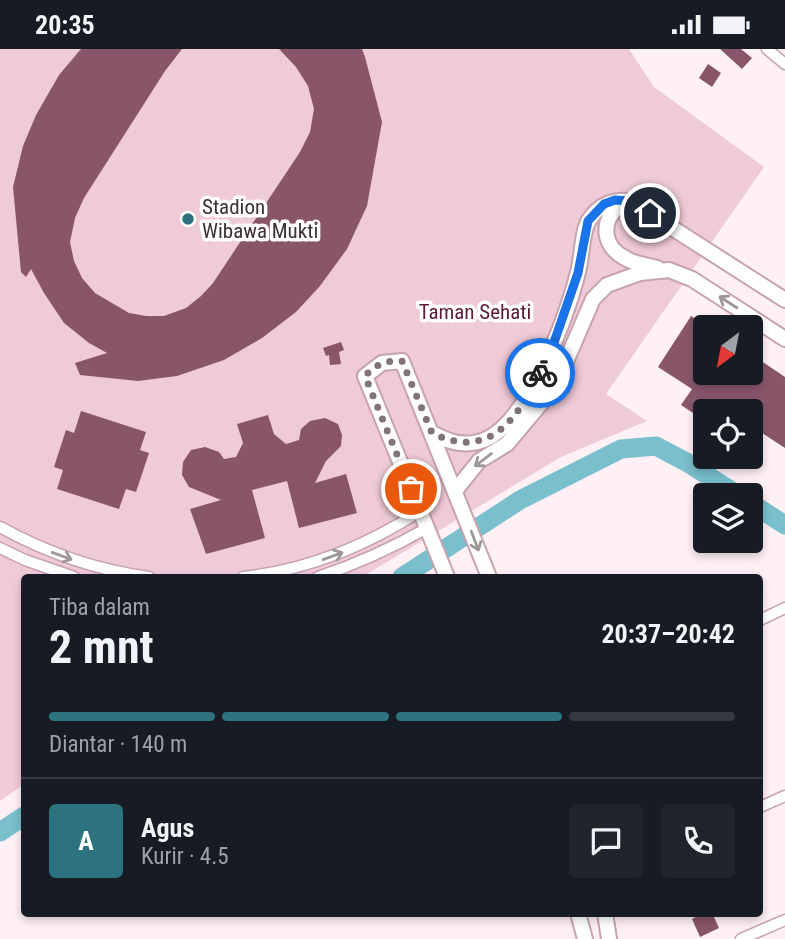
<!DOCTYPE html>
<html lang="id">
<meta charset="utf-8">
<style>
body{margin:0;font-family:"Roboto Condensed",sans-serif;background:#20242c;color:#f1f3f6;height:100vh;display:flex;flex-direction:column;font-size:26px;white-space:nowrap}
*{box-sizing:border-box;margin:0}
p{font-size:23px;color:#9ea1a6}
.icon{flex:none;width:38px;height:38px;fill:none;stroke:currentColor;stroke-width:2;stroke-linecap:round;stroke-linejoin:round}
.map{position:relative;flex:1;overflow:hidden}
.details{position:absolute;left:21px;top:525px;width:742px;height:343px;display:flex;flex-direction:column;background:#171b24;border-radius:7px;box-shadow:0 4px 10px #0003}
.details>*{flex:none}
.needle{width:46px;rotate:212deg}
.tools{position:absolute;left:693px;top:266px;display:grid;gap:14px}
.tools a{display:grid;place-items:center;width:70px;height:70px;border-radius:7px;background:#171b24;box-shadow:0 4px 10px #0003;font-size:35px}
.pin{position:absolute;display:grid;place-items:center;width:60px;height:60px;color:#fff;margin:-30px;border:4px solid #fff;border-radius:50%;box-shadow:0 2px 7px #0007}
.courier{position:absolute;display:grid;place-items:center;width:70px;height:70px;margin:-35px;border:5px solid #1a73e8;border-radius:50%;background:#fff;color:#222;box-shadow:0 2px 9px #0007}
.summary em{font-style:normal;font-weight:700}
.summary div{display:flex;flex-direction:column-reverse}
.summary{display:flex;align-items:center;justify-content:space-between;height:119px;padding:0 28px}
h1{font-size:46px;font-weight:700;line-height:52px}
.bar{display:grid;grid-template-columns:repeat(4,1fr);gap:10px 7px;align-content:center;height:84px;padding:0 28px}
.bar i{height:9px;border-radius:5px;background:#363941}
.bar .selected{background:#2c737f}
.bar p{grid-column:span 4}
.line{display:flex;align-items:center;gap:18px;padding:0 28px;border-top:2px solid #363941}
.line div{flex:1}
.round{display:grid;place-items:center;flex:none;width:74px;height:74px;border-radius:7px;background:#20242c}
.status{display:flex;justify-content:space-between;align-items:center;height:49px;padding:0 35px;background:#171b24;direction:ltr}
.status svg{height:19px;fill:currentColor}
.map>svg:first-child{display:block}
</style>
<div class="status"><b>20:35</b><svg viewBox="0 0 49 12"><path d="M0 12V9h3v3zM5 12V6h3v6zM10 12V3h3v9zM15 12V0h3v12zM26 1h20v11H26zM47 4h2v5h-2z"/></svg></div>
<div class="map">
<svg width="785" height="890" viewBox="0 0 785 890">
<rect width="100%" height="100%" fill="#fff0f5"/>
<path fill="#efcad7" d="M 0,0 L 629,0 L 654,38 L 764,118 L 606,345 L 647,372 L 561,408 L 362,528 L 24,528 L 24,735 L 0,752 Z"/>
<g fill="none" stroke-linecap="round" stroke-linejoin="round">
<path stroke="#79bfcc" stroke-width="19" d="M 751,454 L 785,476
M 402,528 L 520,451 L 621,400 L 656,397 L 688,414 L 738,446
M 0,783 L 24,767"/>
</g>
<path fill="#895669" d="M 81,0 L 182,0 L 165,22 L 84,149 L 75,169 L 70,193 L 74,212 L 82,229 L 95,244 L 129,264 L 146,267 L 164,267 L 186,259 L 201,247 L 213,234 L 300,103 L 310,83 L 314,60 L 308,37 L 296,18 L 279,0 L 362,0 L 365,8 L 382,73 L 367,157 L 347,200 L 320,237 L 296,263 L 262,289 L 224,311 L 177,327 L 138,332 L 80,326 L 75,314 L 107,304 L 89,294 L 64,274 L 44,244 L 31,220 L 26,228 L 21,223 L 13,138 L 23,97 L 36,66 L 59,26 Z
M 720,0 L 741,0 L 752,9 L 742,20 Z
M 708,15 L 721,24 L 712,38 L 699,29 Z
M 691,267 L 705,276 L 705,324 L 751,324 L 751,305 L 785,328 L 785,399 L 751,377 L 751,362 L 705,362 L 705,372 L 681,356 L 692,340 L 658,318 Z
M 341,293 L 344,301 L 339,303 L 341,315 L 330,316 L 329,306 L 326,307 L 323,299 Z
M 81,362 L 146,383 L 140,401 L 149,404 L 136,443 L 126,440 L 119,460 L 57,440 L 63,421 L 54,418 L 66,381 L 74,384 Z
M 268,366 L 274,385 L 286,395 L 299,391 L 301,380 L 310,372 L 325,369 L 338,375 L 342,386 L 341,397 L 326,412 L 315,434 L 346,425 L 357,464 L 299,479 L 287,432 L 252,441 L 265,489 L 206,505 L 190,460 L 221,451 L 189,438 L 182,426 L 183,413 L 191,401 L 205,398 L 219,403 L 224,410 L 236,408 L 243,394 L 237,375 Z
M 703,864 L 712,864 L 719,879 L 700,888 L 692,870 Z"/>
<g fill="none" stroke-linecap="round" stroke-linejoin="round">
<defs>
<path id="minor" d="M 767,0 L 785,15
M 0,478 C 47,504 96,521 149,528
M 0,499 L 25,511 L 74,528
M 243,528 C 308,521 366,497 420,462
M 318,528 C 357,515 392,499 427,479
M 760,571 L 785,559
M 760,758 L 785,747
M 741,890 L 785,871"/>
<path id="secondary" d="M 626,154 C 600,166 600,196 625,209 C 634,215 647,216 657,219
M 432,384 C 447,392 460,397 478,393 C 526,382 567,268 578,223 C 582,209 582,182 589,171 C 600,155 612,151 630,152 L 785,251
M 455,442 L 479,412 L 507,395 L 543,352 L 565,315 L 593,250 L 607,236 L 640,224 L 669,221 L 692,230 L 785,290
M 447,528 L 365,327 L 382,314 L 402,312 L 489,528
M 578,864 L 585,890
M 605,864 L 609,890"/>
</defs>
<use href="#minor" stroke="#c6a3af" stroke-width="13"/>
<use href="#secondary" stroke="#c6a3af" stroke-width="18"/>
<use href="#minor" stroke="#fff" stroke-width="10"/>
<use href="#secondary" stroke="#fff" stroke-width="14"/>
</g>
<defs><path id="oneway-shaft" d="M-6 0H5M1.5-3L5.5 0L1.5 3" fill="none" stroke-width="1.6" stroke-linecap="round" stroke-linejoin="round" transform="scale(1.75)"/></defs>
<g stroke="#9e9799">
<use href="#oneway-shaft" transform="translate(728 253) rotate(-147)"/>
<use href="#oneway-shaft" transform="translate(483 411) rotate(143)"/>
<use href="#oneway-shaft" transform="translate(475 492) rotate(69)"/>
<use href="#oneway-shaft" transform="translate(62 507) rotate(20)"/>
<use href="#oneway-shaft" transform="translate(333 507) rotate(-20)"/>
</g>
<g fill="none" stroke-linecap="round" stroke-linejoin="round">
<path stroke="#817377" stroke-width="7" stroke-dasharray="0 12.6" d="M 411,440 L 365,327 C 376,315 386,311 402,312 L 432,384 C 488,412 517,371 540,324"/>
<path stroke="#1a73e8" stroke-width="9" d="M 540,324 L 550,305 L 578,224 L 588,172 L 604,155 L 615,151 L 630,152 L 650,164"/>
</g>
<circle fill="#2c737f" stroke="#fff" stroke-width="2.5" cx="188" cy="170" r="7"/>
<g text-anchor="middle" stroke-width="7" stroke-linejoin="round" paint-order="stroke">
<g font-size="21" fill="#3d2f33" stroke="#fff" text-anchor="start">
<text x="202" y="165">Stadion<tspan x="202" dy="24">Wibawa Mukti</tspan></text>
</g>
<g font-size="21" fill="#5e1a3a" stroke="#fff">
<text x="475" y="270">Taman Sehati</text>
</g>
</g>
</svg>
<div class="tools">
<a><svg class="needle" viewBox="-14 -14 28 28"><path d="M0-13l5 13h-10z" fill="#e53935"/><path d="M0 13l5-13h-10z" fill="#9ea1a6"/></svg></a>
<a><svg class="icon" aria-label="locate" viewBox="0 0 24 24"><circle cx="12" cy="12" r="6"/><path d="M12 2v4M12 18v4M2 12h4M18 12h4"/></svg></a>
<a><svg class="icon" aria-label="layers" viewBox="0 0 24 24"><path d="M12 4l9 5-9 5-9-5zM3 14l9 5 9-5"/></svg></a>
</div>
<div class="pin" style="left:411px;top:440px;background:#ea580c"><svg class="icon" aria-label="bag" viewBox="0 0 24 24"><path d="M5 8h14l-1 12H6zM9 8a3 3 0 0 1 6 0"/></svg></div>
<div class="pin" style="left:650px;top:164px;background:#1f2937"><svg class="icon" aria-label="home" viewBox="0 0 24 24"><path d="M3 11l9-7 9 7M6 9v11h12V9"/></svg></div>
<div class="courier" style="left:540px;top:324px"><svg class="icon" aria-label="bike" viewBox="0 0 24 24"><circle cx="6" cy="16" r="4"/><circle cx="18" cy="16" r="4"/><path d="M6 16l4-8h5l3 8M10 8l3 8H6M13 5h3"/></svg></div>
<section class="details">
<div class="summary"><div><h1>2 mnt</h1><p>Tiba dalam</p></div><em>20:37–20:42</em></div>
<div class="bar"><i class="selected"></i><i class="selected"></i><i class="selected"></i><i></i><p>Diantar · 140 m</p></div>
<div class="line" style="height:126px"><b class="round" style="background:#2c737f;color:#fff">A</b><div><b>Agus</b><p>Kurir · 4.5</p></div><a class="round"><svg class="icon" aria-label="chat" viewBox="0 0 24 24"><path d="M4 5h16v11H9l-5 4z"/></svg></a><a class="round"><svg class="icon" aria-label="phone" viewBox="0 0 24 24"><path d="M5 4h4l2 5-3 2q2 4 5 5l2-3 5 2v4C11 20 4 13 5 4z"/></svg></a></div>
</section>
</div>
